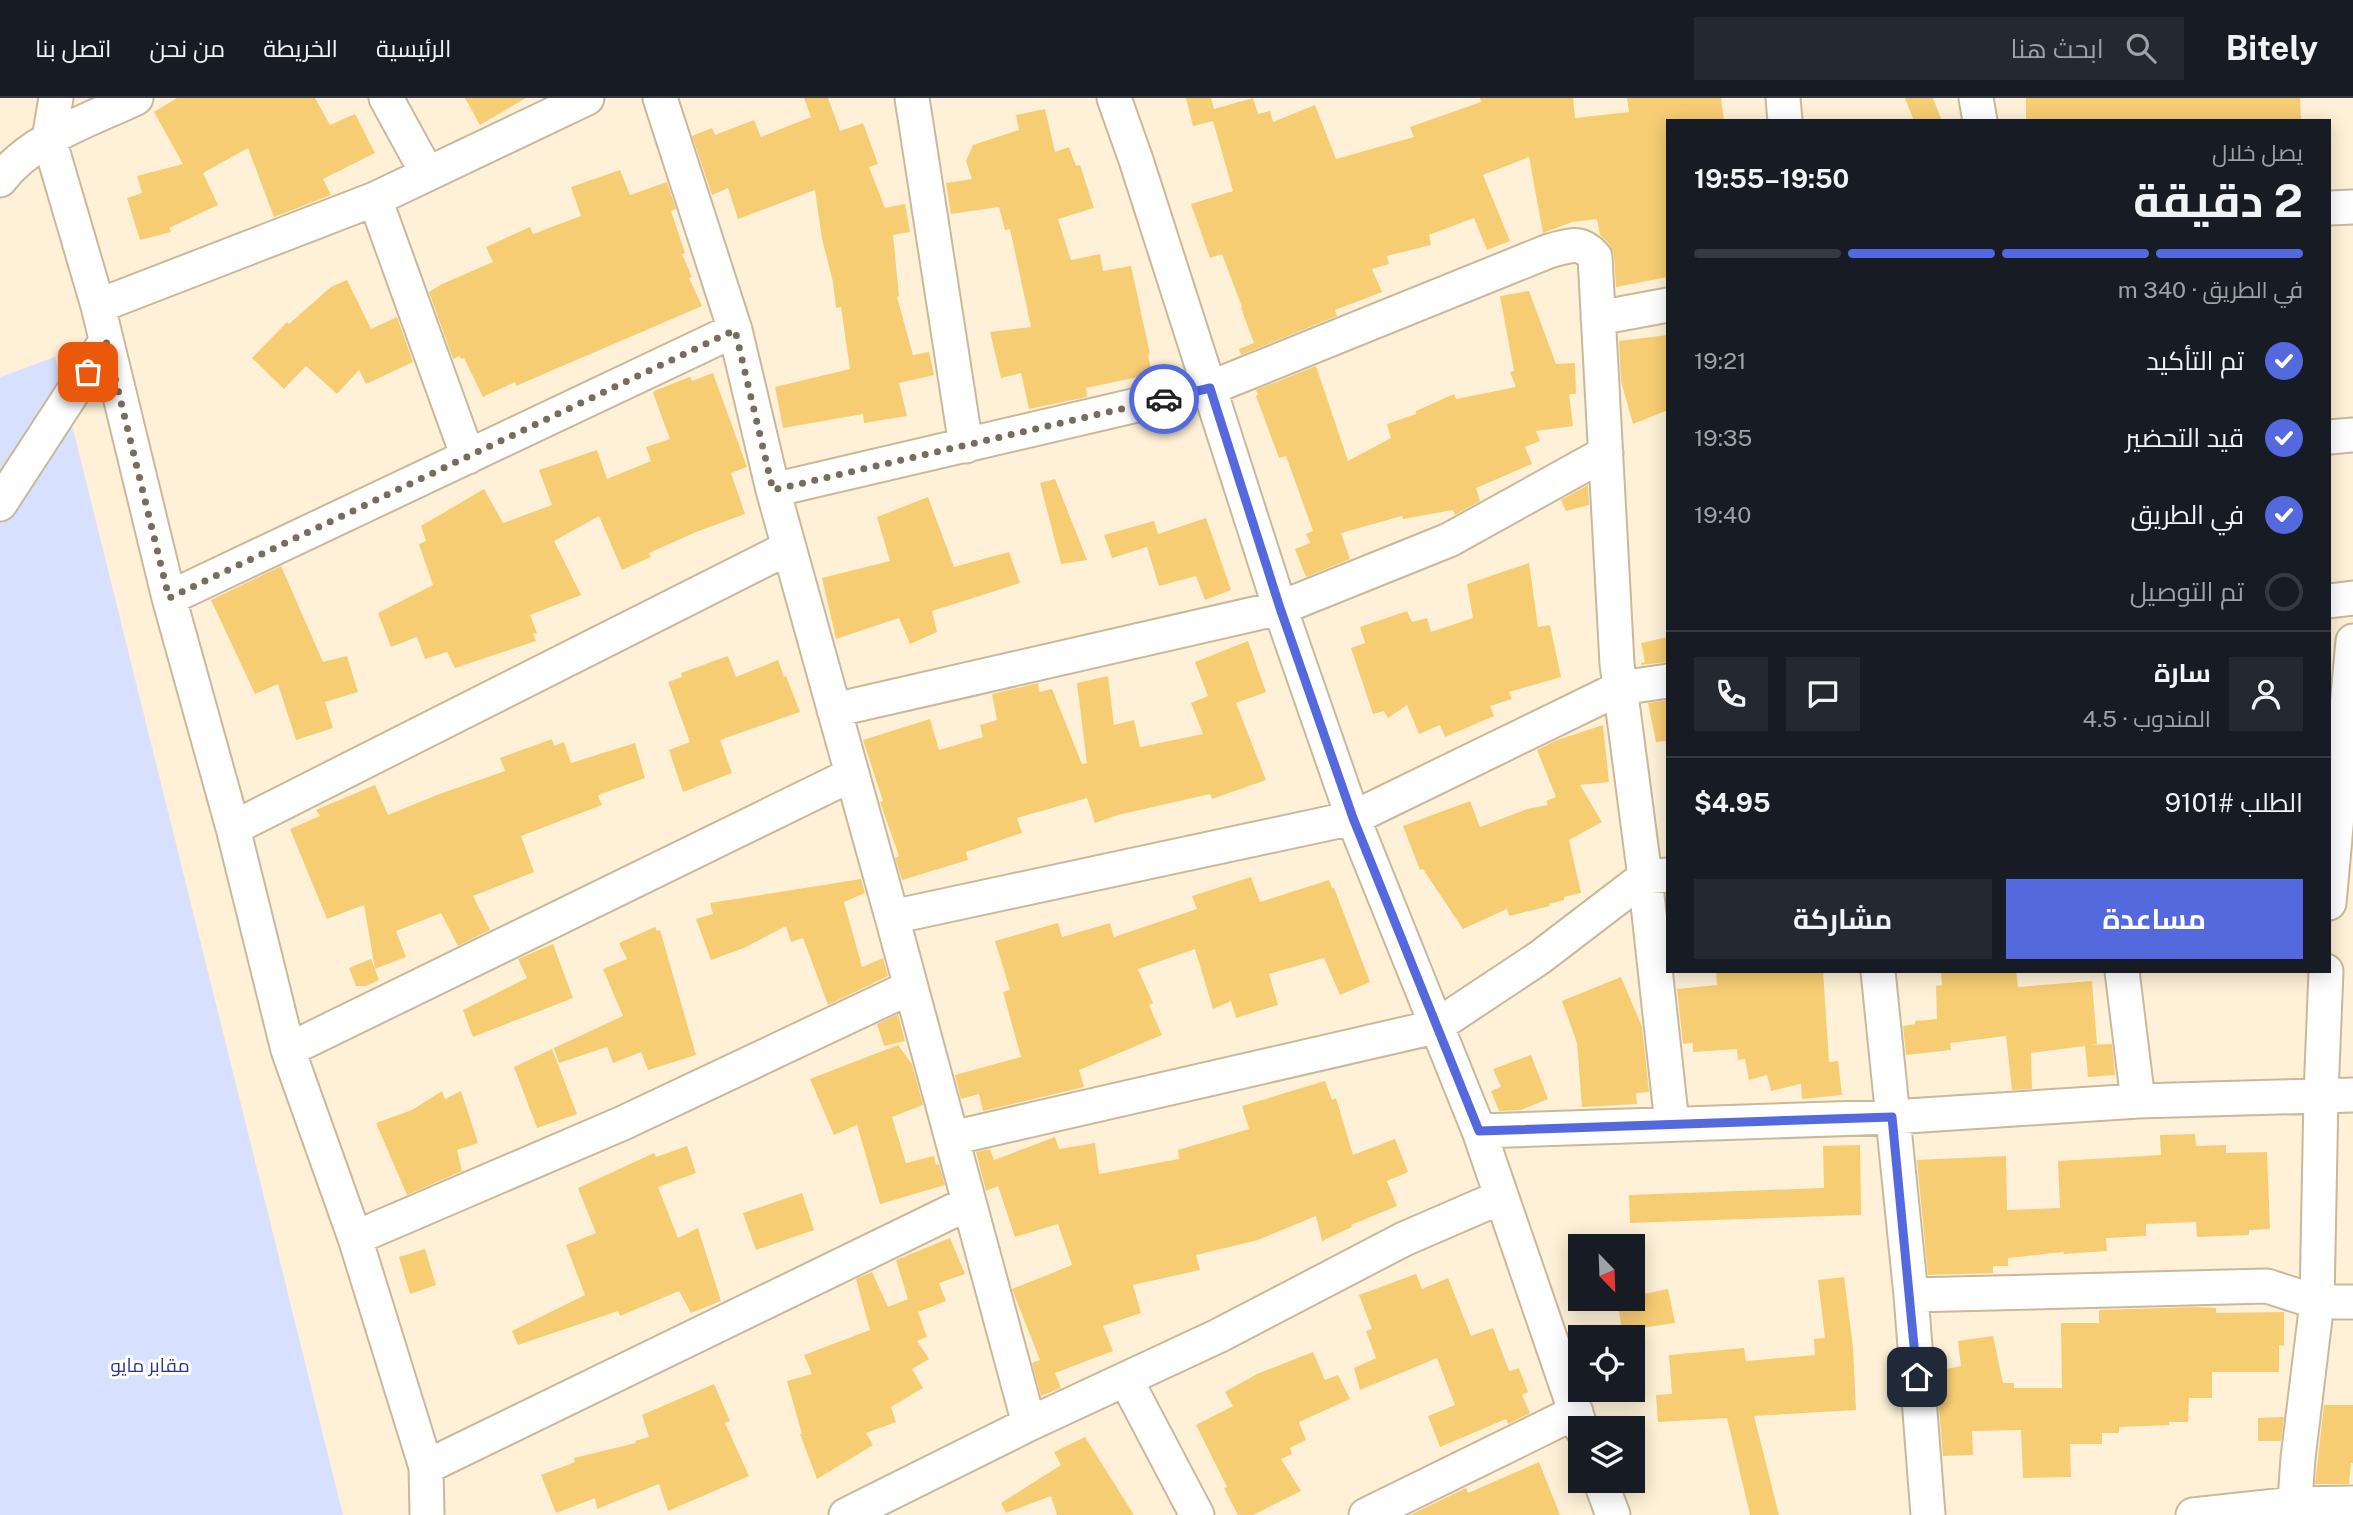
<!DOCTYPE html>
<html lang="ar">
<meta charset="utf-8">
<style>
body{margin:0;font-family:"Public Sans",Cairo,sans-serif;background:#242831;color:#f1f3f6;direction:rtl;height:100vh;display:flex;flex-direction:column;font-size:26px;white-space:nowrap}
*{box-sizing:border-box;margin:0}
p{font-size:23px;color:#9ea1a6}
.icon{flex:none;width:38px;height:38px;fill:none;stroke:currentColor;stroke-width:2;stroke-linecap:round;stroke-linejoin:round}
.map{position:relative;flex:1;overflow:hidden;direction:ltr}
.panel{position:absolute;left:1666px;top:21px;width:665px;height:854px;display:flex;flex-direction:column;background:#171b24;border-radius:0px;box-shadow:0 4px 18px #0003;direction:rtl}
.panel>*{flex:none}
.needle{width:46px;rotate:157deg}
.fabs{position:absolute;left:1568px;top:1136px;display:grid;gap:14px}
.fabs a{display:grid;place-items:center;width:77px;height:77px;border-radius:0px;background:#171b24;box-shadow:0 4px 18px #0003;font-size:35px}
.pin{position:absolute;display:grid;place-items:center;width:60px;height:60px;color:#fff;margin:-30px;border-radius:14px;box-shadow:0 4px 10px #0006}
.courier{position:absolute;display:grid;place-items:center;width:70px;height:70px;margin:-35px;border:5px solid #5569df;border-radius:50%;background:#fff;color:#222;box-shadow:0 2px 9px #0007}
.headline em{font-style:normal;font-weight:700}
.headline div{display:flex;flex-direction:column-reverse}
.headline{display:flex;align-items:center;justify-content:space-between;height:119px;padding:0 28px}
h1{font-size:46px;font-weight:700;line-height:52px}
.bar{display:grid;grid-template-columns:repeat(4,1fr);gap:10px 7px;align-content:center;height:84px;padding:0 28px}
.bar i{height:9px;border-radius:5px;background:#363941}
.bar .current{background:#5569df}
.bar p{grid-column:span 4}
.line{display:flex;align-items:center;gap:18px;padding:0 28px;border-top:2px solid #363941}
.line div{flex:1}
.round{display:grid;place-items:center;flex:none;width:74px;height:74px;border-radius:0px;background:#242831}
ol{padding:0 28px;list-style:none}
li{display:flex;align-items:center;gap:21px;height:77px}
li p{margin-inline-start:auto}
li .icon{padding:7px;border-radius:50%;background:#5569df;color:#fff;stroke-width:4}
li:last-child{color:#9ea1a6}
li i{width:38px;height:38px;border:4px solid #363941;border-radius:50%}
.button{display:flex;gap:14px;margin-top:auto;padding:14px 28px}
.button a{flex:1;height:80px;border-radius:0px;background:#5569df;color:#fff;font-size:28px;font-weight:700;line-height:80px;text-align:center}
.button a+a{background:#242831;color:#f1f3f6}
header{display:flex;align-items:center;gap:42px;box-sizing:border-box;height:98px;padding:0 35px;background:#171b24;border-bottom:2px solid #363941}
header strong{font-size:33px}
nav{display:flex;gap:38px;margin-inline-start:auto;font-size:24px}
.search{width:490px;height:63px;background:#242831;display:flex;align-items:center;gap:18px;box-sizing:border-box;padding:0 24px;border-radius:0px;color:#9ea1a6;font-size:26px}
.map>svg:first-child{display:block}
</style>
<header>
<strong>Bitely</strong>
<div class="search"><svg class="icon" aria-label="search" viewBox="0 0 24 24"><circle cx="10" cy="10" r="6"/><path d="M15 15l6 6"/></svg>ابحث هنا</div>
<nav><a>الرئيسية</a><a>الخريطة</a><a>من نحن</a><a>اتصل بنا</a></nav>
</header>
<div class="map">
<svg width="2353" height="1417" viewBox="0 0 2353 1417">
<rect width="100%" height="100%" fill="#fef1d7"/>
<path fill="#d7e0fe" d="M 55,259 L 343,1417 L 0,1417 L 0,279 Z"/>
<path fill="#f7cd74" d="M 177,0 L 315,0 L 330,27 L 355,16 L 375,55 L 323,81 L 331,97 L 274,119 L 248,50 L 203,75 L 218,107 L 169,130 L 171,134 L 140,142 L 127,100 L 142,95 L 137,78 L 183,66 L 154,14 Z
M 465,0 L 526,0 L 480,27 Z
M 804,0 L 828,0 L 840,33 L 863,25 L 878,66 L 869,69 L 885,110 L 905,106 L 910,134 L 893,137 L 899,198 L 897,199 L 913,257 L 929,254 L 934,277 L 899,285 L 907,318 L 864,325 L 863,316 L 783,330 L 775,289 L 850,271 L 841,209 L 836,210 L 833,184 L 822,141 L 815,92 L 738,121 L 728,90 L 712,97 L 692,38 L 712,30 L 715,37 L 754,22 L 761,39 L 811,19 Z
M 1186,0 L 1211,0 L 1214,11 L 1253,0 L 1258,16 L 1270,13 L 1273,24 L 1315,7 L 1336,61 L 1414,39 L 1410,29 L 1481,4 L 1480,0 L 1573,0 L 1575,20 L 1629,14 L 1627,0 L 1721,0 L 1724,23 L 1668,23 L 1668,179 L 1616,189 L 1614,157 L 1609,146 L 1600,137 L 1597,121 L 1572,124 L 1543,135 L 1529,59 L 1483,77 L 1510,143 L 1487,152 L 1474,120 L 1429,137 L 1431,147 L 1387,158 L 1389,166 L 1372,171 L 1382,194 L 1335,212 L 1337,218 L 1241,257 L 1239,251 L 1254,245 L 1241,210 L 1242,209 L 1222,156 L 1210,160 L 1191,106 L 1233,93 L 1213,23 L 1193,28 Z
M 1905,0 L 1933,0 L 1942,23 L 1914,23 Z
M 2026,0 L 2300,0 L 2301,23 L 2026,23 Z
M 1045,11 L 1055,54 L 1069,49 L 1076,68 L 1080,67 L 1094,110 L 1058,121 L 1071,162 L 1100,156 L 1103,173 L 1131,168 L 1150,256 L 1148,257 L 1152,276 L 1086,290 L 1087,299 L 1029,311 L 1021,275 L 1001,280 L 990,234 L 1031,229 L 1010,131 L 1005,132 L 999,109 L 951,116 L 946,85 L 972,81 L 966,63 L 973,47 L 1019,32 L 1016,17 Z
M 620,72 L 630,97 L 667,84 L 676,111 L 671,113 L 685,155 L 682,156 L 692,179 L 689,180 L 702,208 L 516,288 L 515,284 L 483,299 L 464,260 L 461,261 L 460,258 L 453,261 L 429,194 L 442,186 L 493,164 L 486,149 L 530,129 L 533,136 L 581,118 L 571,89 Z
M 347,182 L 371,231 L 397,219 L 413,264 L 366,286 L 359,272 L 337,296 L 306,268 L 284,291 L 252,260 L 287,224 L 289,226 L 331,189 Z
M 1529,193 L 1556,266 L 1575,265 L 1576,296 L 1569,296 L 1573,328 L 1536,333 L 1540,343 L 1525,349 L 1532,366 L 1476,390 L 1480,403 L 1455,417 L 1453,412 L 1403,421 L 1402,418 L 1341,435 L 1350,461 L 1306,479 L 1295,451 L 1310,445 L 1306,436 L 1313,433 L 1286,358 L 1279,360 L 1256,298 L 1258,297 L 1256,292 L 1316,268 L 1348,363 L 1391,340 L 1387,326 L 1416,316 L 1416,313 L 1454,296 L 1456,301 L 1516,289 L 1510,274 L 1514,273 L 1500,198 Z
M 1668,237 L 1668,312 L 1633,326 L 1621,283 L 1619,243 Z
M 713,275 L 747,369 L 731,375 L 745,416 L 696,434 L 649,455 L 651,459 L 622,472 L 599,418 L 554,443 L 581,497 L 530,517 L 537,535 L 533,536 L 536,543 L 455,570 L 447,554 L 425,561 L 417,539 L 391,549 L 378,515 L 433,487 L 419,446 L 426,443 L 421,428 L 484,391 L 503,425 L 552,407 L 539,372 L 597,352 L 607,381 L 651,363 L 646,349 L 670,341 L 653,295 L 654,293 L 690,279 L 692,283 Z
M 1055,381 L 1087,462 L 1061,466 L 1040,385 Z
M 1588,387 L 1589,407 L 1566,413 L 1561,402 Z
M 928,399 L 954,469 L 1009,454 L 1020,485 L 932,513 L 937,534 L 910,546 L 899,520 L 836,541 L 822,480 L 890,463 L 877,419 Z
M 1206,420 L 1231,492 L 1205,502 L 1196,478 L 1159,488 L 1147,449 L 1112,460 L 1104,437 L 1154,423 L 1158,436 Z
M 1529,465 L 1538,529 L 1550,527 L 1561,579 L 1509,594 L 1512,601 L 1490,608 L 1494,618 L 1445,639 L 1440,627 L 1419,636 L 1407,607 L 1388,620 L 1384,613 L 1373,616 L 1351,550 L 1365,545 L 1360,529 L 1407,513 L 1412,524 L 1427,520 L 1431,534 L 1473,520 L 1467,486 Z
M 281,468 L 323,564 L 347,558 L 358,594 L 325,604 L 333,630 L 296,642 L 278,586 L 255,596 L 211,502 Z
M 1668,539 L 1668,564 L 1641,567 L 1641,565 L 1645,564 L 1641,545 Z
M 1248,543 L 1266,594 L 1236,605 L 1266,682 L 1212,701 L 1210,696 L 1118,717 L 1095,725 L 1087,700 L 1017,720 L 1022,735 L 966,754 L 968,762 L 902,782 L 895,760 L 899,758 L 880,704 L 883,703 L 863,642 L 930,621 L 939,652 L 983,639 L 980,627 L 997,622 L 992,596 L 1038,585 L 1039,594 L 1052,591 L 1082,666 L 1087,665 L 1077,585 L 1108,578 L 1114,627 L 1134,622 L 1140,649 L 1203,636 L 1191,605 L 1208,598 L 1195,564 Z
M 728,558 L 736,579 L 778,562 L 784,579 L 786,578 L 800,614 L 720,642 L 732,675 L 683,694 L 669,652 L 690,644 L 668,584 L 682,579 L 681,575 Z
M 1668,602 L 1668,643 L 1656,644 L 1648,605 Z
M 1603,627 L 1609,684 L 1580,687 L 1602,724 L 1569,742 L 1581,795 L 1564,799 L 1564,802 L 1549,806 L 1550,808 L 1509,818 L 1507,811 L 1463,831 L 1423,771 L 1420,772 L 1403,728 L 1470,703 L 1480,729 L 1527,711 L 1548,707 L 1546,703 L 1556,699 L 1537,652 L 1557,642 Z
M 552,641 L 554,648 L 564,644 L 571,665 L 635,645 L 645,680 L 601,696 L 598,698 L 602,707 L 521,738 L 534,774 L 473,798 L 490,832 L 458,848 L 441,815 L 396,833 L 406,859 L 375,871 L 364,807 L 327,821 L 290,731 L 320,718 L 316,712 L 375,687 L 388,717 L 437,697 L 505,673 L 500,660 Z
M 1251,779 L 1260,804 L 1329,782 L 1332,790 L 1334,790 L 1370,884 L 1340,897 L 1324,860 L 1269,876 L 1278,907 L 1236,920 L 1231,903 L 1213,911 L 1195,851 L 1138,871 L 1153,905 L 1149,907 L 1162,937 L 1079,972 L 1084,989 L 983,1013 L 979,996 L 961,1001 L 955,977 L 1021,959 L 1003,894 L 1010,892 L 995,843 L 1058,825 L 1062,839 L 1110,825 L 1114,839 L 1197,811 L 1192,798 Z
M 861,781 L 865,795 L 844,804 L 862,869 L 883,860 L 888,878 L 828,907 L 803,840 L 791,844 L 786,828 L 744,850 L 711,862 L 696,821 L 713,816 L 710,805 Z
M 655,829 L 657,833 L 660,832 L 696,957 L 648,972 L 641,954 L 613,965 L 607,949 L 559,965 L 554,950 L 623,918 L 603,871 L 627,861 L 619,845 Z
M 553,846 L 573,900 L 473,939 L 463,912 L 527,880 L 518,861 Z
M 371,861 L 379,882 L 366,888 L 356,888 L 349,870 Z
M 1716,873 L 1823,873 L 1829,964 L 1838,963 L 1842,997 L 1802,1001 L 1801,986 L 1771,993 L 1767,977 L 1749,982 L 1745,961 L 1738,962 L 1737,951 L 1693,954 L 1693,945 L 1683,946 L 1677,891 L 1717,887 Z
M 1955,873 L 2016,873 L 2018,889 L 2092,883 L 2097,946 L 2089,947 L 2112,946 L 2115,977 L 2088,979 L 2085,948 L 2031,955 L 2032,991 L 2012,992 L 2006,938 L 1950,945 L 1951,952 L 1906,957 L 1903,928 L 1915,926 L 1915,923 L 1937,921 L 1936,888 L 1942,887 L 1941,875 Z
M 1621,879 L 1642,929 L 1649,994 L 1636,995 L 1637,1006 L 1582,1009 L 1577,945 L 1562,903 Z
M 898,916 L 905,943 L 884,948 L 877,926 Z
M 898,947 L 912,966 L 923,1007 L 892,1019 L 906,1065 L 934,1058 L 936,1067 L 939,1066 L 945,1087 L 880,1106 L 857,1027 L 834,1037 L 810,981 Z
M 552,951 L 577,1016 L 537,1030 L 514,969 Z
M 1531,957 L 1548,1001 L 1521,1012 L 1499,1013 L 1491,993 L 1501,989 L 1493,971 Z
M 1325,983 L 1332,1002 L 1336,1000 L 1353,1057 L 1395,1041 L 1408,1074 L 1387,1083 L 1397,1108 L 1351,1127 L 1352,1129 L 1322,1143 L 1316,1118 L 1258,1142 L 1196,1157 L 1200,1172 L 1133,1187 L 1141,1215 L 1103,1228 L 1113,1253 L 1055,1275 L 1061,1290 L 1041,1298 L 1032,1265 L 1040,1262 L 1012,1191 L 1072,1167 L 1058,1126 L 1015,1139 L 998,1088 L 986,1093 L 976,1054 L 990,1051 L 994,1062 L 1055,1039 L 1059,1051 L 1095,1045 L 1099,1076 L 1179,1061 L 1178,1052 L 1249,1031 L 1242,1008 Z
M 442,993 L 445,1001 L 461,993 L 478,1045 L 457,1052 L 462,1073 L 407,1097 L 376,1025 L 412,1012 Z
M 2195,1036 L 2196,1048 L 2226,1047 L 2226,1055 L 2267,1054 L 2270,1131 L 2249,1132 L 2249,1137 L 2197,1139 L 2196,1124 L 2146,1126 L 2146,1138 L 2106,1140 L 2107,1153 L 2064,1156 L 2063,1154 L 2008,1160 L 2008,1168 L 1993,1168 L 1993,1175 L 1928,1177 L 1917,1062 L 2006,1058 L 2007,1112 L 2060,1110 L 2058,1063 L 2161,1057 L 2160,1037 Z
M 1860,1047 L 1861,1117 L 1630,1125 L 1629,1097 L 1824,1090 L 1823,1048 Z
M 687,1048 L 696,1075 L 658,1089 L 678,1140 L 698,1130 L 721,1203 L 691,1215 L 679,1193 L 620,1218 L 618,1213 L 518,1247 L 512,1233 L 585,1197 L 566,1147 L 596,1135 L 578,1090 L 654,1055 L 656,1059 Z
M 802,1095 L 814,1132 L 756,1152 L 743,1115 Z
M 950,1140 L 965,1176 L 939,1185 L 946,1203 L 918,1214 L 927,1239 L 917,1243 L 929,1261 L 912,1271 L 923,1290 L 891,1309 L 896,1324 L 866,1335 L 873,1347 L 817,1381 L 800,1336 L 802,1336 L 787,1283 L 812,1276 L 804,1257 L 870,1232 L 856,1181 L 872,1174 L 888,1209 L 908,1201 L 896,1162 Z
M 425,1151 L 436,1187 L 410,1196 L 399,1159 Z
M 1416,1176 L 1422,1191 L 1448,1180 L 1471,1238 L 1493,1230 L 1509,1273 L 1519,1270 L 1528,1294 L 1522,1297 L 1530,1315 L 1508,1326 L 1506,1321 L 1440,1349 L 1428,1318 L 1455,1307 L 1437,1260 L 1360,1292 L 1354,1270 L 1376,1260 L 1366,1233 L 1372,1231 L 1359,1197 Z
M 1844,1179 L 1853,1250 L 1856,1312 L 1754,1318 L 1779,1417 L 1750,1417 L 1727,1320 L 1658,1324 L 1656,1297 L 1672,1296 L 1669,1257 L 1744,1250 L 1746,1263 L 1815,1257 L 1814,1241 L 1825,1240 L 1818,1182 Z
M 1668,1191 L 1675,1225 L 1622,1233 L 1617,1200 L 1633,1200 L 1633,1198 Z
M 2195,1209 L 2216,1210 L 2216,1215 L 2284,1214 L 2284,1248 L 2279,1247 L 2279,1274 L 2212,1274 L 2212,1300 L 2189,1300 L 2188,1324 L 2169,1324 L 2169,1327 L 2119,1329 L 2119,1335 L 2102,1335 L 2102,1346 L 2070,1346 L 2071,1379 L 2023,1380 L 2021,1332 L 1972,1333 L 1973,1357 L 1943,1358 L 1936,1273 L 1961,1268 L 1958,1243 L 1993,1238 L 2003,1285 L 2014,1285 L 2014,1290 L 2062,1290 L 2061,1225 L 2099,1225 L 2099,1212 Z
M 1313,1254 L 1325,1282 L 1338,1277 L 1350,1301 L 1299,1324 L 1306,1342 L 1290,1350 L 1292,1356 L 1281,1361 L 1301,1393 L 1253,1417 L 1238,1417 L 1224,1390 L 1227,1389 L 1196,1327 L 1233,1308 L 1225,1294 L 1257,1276 Z
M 714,1286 L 730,1323 L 725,1325 L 749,1378 L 668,1413 L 659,1386 L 597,1411 L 595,1400 L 556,1415 L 541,1377 L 575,1364 L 574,1360 L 636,1345 L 635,1343 L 649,1339 L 642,1317 Z
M 2324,1307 L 2353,1307 L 2353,1365 L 2351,1365 L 2349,1386 L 2315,1386 Z
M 2284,1319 L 2281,1343 L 2258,1343 L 2258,1320 Z
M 1085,1339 L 1134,1417 L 1057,1417 L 1051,1398 L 1006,1415 L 1001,1405 L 1061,1367 L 1054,1354 Z
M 1539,1364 L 1560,1417 L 1410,1417 L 1466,1390 L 1468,1395 Z"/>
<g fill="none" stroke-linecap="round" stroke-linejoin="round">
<defs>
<path id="minor" d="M 56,0 L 49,41 L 98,208 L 169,500 L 233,730 L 288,952 L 355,1140 L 426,1369 L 427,1417
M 386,0 L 427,75
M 660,0 L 735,232 L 773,392 L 892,819 L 1029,1326
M 912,0 L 966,348
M 1114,0 L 1136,62 L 1280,510 L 1353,720 L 1479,1033 L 1581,1330
M 1783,0 L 1785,23
M 1976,0 L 1980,23
M 0,82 C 32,40 90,22 136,0
M 375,101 L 468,359
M 2329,110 L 2353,109
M 98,208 L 375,101 L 587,0
M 1598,220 L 1668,207
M 2329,339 L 2353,337
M 773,392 L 1210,290 L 1549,153 C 1569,148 1580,141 1595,159 L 1617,566 L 1645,779 L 1672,1026
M 0,406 L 106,243
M 169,500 L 735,232
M 2329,503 L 2353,500
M 834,612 L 1280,510 L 1449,442 L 1606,355
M 233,730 L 788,450
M 2329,805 L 2353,543
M 892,819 L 1353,720 L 1620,590 L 1668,583
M 1878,873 L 1911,1197 L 1928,1417
M 2122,873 L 2138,1003
M 288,952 L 851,677
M 1479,1033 L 1892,1019 L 2138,1003 L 2353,997
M 952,1040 L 1435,929 L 1539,860 L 1645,779 L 1668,777
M 355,1140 L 623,1025 L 911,889
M 1911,1197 L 2267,1188 L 2317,1204 L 2353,1204
M 1126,1282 L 1197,1417
M 426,1369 L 969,1105
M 1600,1382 L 1613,1417
M 846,1417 L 1029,1326 L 1218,1238 L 1404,1141 L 1501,1099
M 1366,1417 L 1576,1314
M 2193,1417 L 2294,1406 L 2353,1405
M 2294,1417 L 2298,1360 L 2317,1204 L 2321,997 L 2326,873"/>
</defs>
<use href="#minor" stroke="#c9b99a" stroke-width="37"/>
<use href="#minor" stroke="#fff" stroke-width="33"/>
</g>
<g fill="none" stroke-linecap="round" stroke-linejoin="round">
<path stroke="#766d5c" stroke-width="7" stroke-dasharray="0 12.6" d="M 88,274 L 106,243 L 169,500 L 735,232 L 773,392 L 1164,301"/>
<path stroke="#5569df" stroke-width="9" d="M 1164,301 L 1210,290 L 1280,510 L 1353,720 L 1479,1033 L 1892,1019 L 1917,1279"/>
</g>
<g text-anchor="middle" stroke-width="6" stroke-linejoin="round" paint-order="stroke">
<g font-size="19" fill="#29348e" stroke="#fff">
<text x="150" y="1274">مقابر مايو</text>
</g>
</g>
</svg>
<div class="fabs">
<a><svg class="needle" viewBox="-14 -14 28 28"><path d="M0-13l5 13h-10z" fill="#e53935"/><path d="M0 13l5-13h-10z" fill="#9ea1a6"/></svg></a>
<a><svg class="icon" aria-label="locate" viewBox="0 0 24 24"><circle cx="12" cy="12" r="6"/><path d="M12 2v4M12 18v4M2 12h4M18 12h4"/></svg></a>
<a><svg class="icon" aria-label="layers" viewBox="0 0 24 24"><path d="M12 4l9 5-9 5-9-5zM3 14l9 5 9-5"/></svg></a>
</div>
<div class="pin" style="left:88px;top:274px;background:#ea580c"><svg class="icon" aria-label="bag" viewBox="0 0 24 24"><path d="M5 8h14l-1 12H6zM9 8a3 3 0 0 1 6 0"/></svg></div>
<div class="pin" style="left:1917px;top:1279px;background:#1f2937"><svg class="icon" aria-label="home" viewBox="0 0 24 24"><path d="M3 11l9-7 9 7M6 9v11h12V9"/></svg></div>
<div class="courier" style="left:1164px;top:301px"><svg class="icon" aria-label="car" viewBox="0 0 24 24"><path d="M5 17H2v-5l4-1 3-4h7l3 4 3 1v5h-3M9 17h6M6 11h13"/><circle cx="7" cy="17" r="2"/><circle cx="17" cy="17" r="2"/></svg></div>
<section class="panel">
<div class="headline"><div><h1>2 دقيقة</h1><p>يصل خلال</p></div><em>19:50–19:55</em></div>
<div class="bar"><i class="current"></i><i class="current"></i><i class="current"></i><i></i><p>في الطريق · 340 m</p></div>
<ol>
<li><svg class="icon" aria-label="check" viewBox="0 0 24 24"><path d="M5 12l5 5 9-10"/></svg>تم التأكيد<p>19:21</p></li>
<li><svg class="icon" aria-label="check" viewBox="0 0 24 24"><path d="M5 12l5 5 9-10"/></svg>قيد التحضير<p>19:35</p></li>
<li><svg class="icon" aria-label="check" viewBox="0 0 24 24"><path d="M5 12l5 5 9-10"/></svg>في الطريق<p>19:40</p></li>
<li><i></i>تم التوصيل</li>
</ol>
<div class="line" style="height:126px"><a class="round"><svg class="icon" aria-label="person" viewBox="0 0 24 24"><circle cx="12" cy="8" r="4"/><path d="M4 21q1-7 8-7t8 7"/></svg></a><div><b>سارة</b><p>المندوب · 4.5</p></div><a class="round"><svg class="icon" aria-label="chat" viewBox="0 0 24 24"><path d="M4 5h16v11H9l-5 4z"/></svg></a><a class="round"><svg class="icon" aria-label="phone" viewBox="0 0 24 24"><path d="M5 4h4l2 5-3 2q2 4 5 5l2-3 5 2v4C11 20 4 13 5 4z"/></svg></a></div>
<div class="line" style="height:91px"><div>الطلب #9101</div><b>$4.95</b></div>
<div class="button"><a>مساعدة</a><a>مشاركة</a></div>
</section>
</div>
